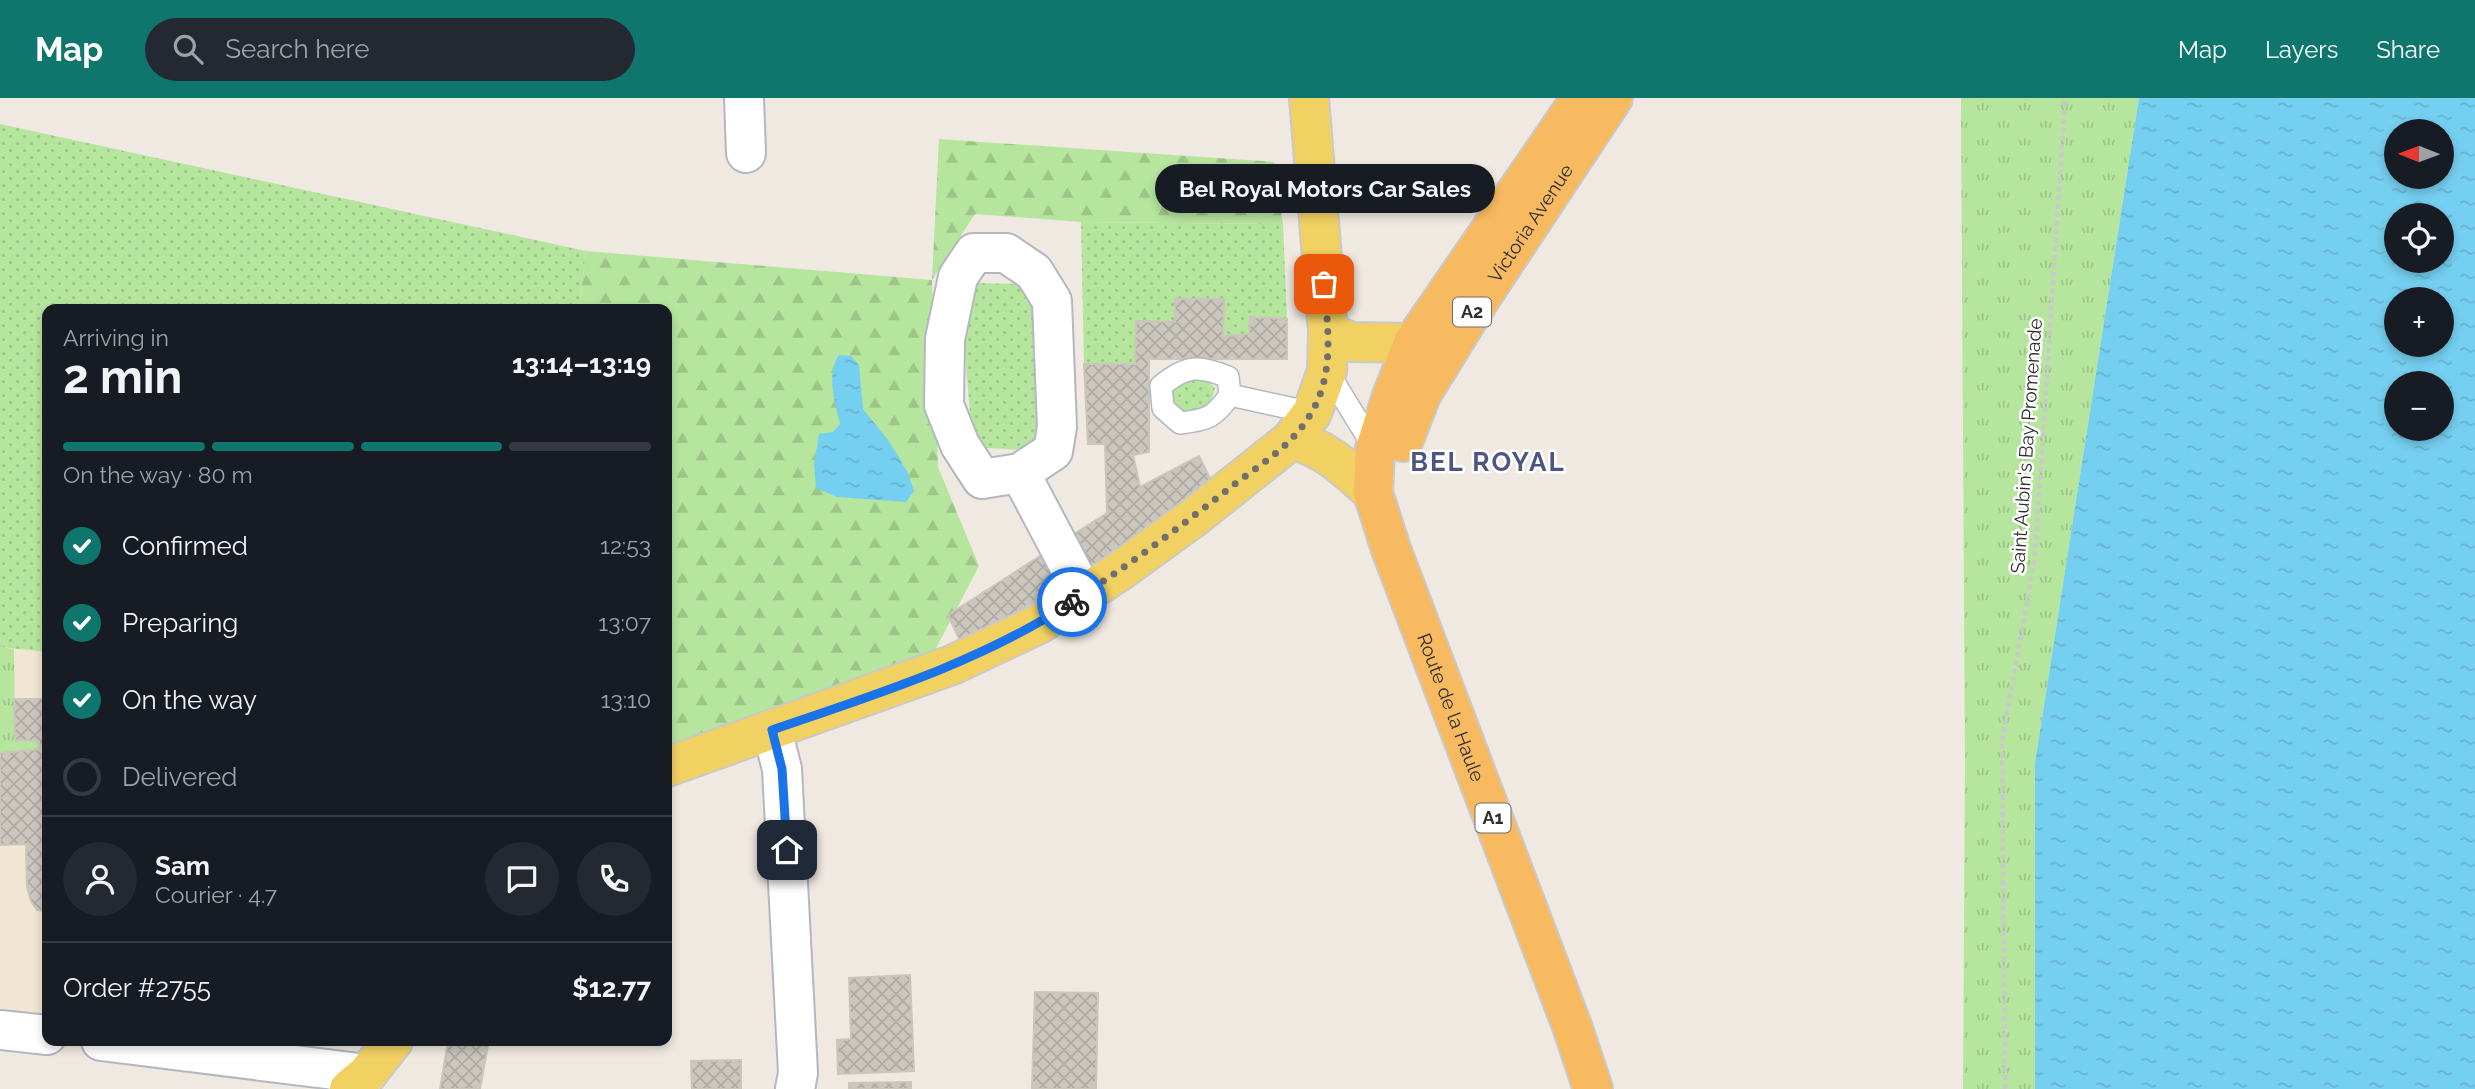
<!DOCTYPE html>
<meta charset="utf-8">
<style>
body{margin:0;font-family:Raleway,sans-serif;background:#242831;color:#f1f3f6;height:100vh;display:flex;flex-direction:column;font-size:26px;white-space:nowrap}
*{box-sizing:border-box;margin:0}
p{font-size:23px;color:#9ea1a6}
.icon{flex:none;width:38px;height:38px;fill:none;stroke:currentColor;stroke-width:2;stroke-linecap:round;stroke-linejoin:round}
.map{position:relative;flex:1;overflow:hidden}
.drawer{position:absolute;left:42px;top:206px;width:630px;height:742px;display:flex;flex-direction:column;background:#171b24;border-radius:14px;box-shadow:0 4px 10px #0003}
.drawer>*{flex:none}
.needle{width:46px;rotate:271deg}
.buttons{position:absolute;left:2384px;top:21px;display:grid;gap:14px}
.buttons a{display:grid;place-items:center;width:70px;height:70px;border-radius:50%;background:#171b24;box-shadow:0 4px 10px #0003;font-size:35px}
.pin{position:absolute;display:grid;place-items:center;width:60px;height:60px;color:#fff;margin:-30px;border-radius:14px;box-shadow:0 4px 10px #0006}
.courier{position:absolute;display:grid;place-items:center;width:70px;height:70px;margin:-35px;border:5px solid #1a73e8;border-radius:50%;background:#fff;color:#222;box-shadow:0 2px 9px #0007}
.bubble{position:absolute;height:49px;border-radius:24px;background:#171b24;box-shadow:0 4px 10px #0003;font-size:23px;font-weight:700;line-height:49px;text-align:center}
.headline em{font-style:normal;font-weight:700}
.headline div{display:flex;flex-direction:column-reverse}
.headline{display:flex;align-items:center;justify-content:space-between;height:119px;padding:0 21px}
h1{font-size:46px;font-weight:700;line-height:52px}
.bar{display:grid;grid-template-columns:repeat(4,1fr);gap:10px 7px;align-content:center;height:84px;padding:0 21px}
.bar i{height:9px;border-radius:5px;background:#363941}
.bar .active{background:#0f766e}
.bar p{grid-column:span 4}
.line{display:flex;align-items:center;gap:18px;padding:0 21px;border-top:2px solid #363941}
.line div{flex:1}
.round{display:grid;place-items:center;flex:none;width:74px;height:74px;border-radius:37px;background:#242831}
ol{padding:0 21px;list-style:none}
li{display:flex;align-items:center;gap:21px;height:77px}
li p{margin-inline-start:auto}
li .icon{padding:7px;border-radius:50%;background:#0f766e;color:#fff;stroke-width:4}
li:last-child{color:#9ea1a6}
li i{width:38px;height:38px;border:4px solid #363941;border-radius:50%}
header{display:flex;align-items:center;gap:42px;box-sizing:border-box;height:98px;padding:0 35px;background:#0f766e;color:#fff}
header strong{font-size:33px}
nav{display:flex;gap:38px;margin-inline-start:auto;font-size:24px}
.search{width:490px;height:63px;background:#242831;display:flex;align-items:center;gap:18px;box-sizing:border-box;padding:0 24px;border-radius:38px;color:#9ea1a6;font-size:26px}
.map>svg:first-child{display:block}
</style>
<header>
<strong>Map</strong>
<div class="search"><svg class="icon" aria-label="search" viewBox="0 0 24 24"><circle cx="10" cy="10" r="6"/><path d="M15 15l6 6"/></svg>Search here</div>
<nav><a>Map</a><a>Layers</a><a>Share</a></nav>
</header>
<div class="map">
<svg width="2475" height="991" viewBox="0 0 2475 991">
<defs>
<pattern id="grass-dots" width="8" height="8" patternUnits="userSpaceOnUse" patternTransform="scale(1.75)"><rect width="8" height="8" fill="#b6e59e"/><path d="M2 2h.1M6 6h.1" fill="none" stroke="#9dc588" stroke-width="1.8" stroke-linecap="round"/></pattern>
<pattern id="forest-firs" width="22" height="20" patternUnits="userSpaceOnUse" patternTransform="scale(1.75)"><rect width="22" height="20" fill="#b6e59e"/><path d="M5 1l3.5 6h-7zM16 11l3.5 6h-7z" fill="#9dc588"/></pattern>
<pattern id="park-tufts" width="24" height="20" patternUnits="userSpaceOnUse" patternTransform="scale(1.75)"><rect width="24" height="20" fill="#b6e59e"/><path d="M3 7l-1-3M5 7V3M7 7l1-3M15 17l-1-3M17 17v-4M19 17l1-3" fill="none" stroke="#9dc588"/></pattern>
<pattern id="water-ripples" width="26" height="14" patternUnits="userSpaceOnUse" patternTransform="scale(1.75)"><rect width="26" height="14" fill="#75cff0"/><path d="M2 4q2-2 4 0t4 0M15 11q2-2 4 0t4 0" fill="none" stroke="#66b2ce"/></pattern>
<pattern id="building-cross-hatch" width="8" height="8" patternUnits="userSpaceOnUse" patternTransform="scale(1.75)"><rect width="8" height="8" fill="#cbc7bf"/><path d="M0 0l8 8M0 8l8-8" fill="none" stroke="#afaba4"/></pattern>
</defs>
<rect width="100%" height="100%" fill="#efe9e1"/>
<path fill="#f0e6d1" d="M 0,549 L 47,554 L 47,917 L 0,911 Z
M 277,943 L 341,943 L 328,949 Z"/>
<path fill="url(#grass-dots)" d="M 0,26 L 586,153 L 579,212 L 47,212 L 47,554 L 0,549 Z
M 1081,124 L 1283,126 L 1287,221 L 1251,219 L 1249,236 L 1223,238 L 1224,202 L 1175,201 L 1175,224 L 1136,223 L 1135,266 L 1084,266 Z
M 974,185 L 1017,186 L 1035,203 L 1039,341 L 1023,352 L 986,350 L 971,327 L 961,209 Z
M 1203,279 L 1215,290 L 1212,301 L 1201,313 L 1182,315 L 1172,308 L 1167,292 L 1178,280 Z"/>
<path fill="url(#forest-firs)" d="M 939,41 L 1274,64 L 1283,126 L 1081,124 L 975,116 L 932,182 L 938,369 L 979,468 L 932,558 L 667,653 L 667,212 L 579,212 L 586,153 L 932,182 Z"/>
<path fill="url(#park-tufts)" d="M 1961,0 L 2139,0 L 2035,665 L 2035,991 L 1963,991 L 1965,666 Z
M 0,549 L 14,551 L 15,642 L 39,643 L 40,651 L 0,655 Z"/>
<path fill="url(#water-ripples)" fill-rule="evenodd" d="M 2139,0 L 2475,0 L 2475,991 L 2035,991 L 2035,665 ZM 2396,33 L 2441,33 L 2441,79 L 2396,79 ZM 2396,117 L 2441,117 L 2441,163 L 2396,163 ZM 2396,201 L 2441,201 L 2441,247 L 2396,247 ZM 2396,285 L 2441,285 L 2441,331 L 2396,331 Z
M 839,257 L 851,258 L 859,267 L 863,311 L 888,342 L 908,375 L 914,393 L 906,404 L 837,399 L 816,390 L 814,367 L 819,336 L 833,334 L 840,326 C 835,305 826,275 839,257 Z"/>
<path fill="url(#building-cross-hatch)" stroke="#cbc5ba" stroke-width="2" d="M 1175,201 L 1224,201 L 1223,238 L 1249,236 L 1250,219 L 1287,221 L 1287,261 L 1149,261 L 1149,354 L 1133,357 L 1140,389 L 1199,358 L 1216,392 L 962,547 L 948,517 L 1107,415 L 1105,346 L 1088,346 L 1084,266 L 1135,266 L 1136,223 L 1175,224 Z
M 14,601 L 47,601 L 47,813 L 37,812 L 31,803 L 27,789 L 26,746 L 0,747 L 0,655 L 40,651 L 39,643 L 15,642 Z
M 910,877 L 914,973 L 838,976 L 837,942 L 851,941 L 849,880 Z
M 1035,894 L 1098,895 L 1096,991 L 1032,991 Z
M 448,943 L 475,943 L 488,947 L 480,991 L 440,991 Z
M 741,962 L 741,991 L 692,991 L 691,963 Z
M 911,984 L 911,991 L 849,991 L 849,985 Z"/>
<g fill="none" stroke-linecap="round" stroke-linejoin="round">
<defs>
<path id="service" d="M 1327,273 L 1375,351
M 1230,297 L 1228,279 C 1199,267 1186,267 1161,288 L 1163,310 L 1180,325 C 1207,322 1214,320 1230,297 L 1312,315"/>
<path id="minor" d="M 744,0 L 746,55
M 1020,375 L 982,381 L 960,347 L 944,307 L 945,241 L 958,179 L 974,155 L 1006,155 L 1034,174 L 1052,203 L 1057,329 L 1053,353 L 1020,375 L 1084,496
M 772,632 L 782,671 L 798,975 L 795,991"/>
<path id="secondary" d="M 0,932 L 47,937
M 101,943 L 367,976"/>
<path id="primary" d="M 1328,234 L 1351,244 L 1413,245
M 1291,342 C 1325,349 1348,372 1373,395
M 667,669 L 952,567 L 1039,526 L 1117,475 L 1193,420 L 1291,342 L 1312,315 L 1327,273 L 1328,234 L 1309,0
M 349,991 L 367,976 L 393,943"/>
<g id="trunk">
<path id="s1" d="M 1581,0 L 1413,245 L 1392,298 L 1375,351 L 1373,395 L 1391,451 L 1572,928 L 1593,991"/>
<path id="s2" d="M 1403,344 L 1421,297 L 1480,201 L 1613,0"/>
</g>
</defs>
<use href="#service" stroke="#b4b7c1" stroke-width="24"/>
<use href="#minor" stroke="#b4b7c1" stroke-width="42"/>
<use href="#secondary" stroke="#b4b7c1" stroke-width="42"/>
<use href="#primary" stroke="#c9c9c9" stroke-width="42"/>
<use href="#trunk" stroke="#c9c9c9" stroke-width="42"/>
<path stroke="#c9c9c9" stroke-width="4.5" stroke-dasharray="5 3.5" stroke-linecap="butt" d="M 2005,991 L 2002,643 L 2035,459 L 2065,0"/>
<use href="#service" stroke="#fff" stroke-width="21"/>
<use href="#minor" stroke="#fff" stroke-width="38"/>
<use href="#secondary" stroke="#fff" stroke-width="38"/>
<use href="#primary" stroke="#f2d163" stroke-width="38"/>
<use href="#trunk" stroke="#f8ba60" stroke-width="38"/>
</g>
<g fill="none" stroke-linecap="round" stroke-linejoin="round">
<path stroke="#726f6d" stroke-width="7" stroke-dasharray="0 12.6" d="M 1072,504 C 1129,467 1183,427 1236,385 C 1263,365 1293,346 1310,317 C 1335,277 1328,230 1324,186"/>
<path stroke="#1a73e8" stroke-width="9" d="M 787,752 L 782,671 L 772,632 C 874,597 981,564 1072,504"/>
</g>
<g text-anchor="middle" stroke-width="5" stroke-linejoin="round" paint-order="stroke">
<g fill="#fff" stroke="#6d6d6d" stroke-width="2">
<rect x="1453" y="199.5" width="38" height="29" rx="5"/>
<rect x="1475.5" y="705.5" width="35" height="29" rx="5"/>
</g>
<g font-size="18" font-weight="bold" fill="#2e2e2e">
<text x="1472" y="220">A2</text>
<text x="1493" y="726">A1</text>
</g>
<g font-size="19" fill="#2e2e2e" stroke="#fff">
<text dy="7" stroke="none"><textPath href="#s2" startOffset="254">Victoria Avenue</textPath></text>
<text transform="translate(2026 348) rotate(-86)" y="7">Saint Aubin's Bay Promenade</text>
<text dy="7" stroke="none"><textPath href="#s1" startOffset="682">Route de la Haule</textPath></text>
</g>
<g font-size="26" font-weight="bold" letter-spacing="2" fill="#4d5680" stroke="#fff">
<text x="1488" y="373">BEL ROYAL</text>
</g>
</g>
</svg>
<div class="buttons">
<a><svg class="needle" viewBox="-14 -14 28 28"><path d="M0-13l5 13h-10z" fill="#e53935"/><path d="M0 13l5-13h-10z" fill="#9ea1a6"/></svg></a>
<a><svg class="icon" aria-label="locate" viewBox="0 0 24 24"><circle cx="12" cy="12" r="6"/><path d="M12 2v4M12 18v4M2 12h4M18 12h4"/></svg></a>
<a>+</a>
<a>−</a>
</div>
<div class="pin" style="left:1324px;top:186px;background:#ea580c"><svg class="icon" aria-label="bag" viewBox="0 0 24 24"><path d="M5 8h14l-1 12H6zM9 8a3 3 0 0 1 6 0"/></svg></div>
<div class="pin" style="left:787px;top:752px;background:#1f2937"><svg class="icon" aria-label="home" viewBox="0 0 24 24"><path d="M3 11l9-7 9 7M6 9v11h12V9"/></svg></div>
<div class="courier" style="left:1072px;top:504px"><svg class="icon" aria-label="bike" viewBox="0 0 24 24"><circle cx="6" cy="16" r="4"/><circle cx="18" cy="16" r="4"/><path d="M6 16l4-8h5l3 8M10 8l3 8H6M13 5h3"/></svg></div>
<div class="bubble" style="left:1155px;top:66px;width:340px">Bel Royal Motors Car Sales</div>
<section class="drawer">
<div class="headline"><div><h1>2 min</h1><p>Arriving in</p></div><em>13:14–13:19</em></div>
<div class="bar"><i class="active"></i><i class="active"></i><i class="active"></i><i></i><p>On the way · 80 m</p></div>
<ol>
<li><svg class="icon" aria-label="check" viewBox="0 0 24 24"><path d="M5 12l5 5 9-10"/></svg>Confirmed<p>12:53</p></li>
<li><svg class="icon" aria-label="check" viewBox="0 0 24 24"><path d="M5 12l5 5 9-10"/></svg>Preparing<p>13:07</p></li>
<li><svg class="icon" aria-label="check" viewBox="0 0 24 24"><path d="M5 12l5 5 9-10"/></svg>On the way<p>13:10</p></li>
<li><i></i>Delivered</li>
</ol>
<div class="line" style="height:126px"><a class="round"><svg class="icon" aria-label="person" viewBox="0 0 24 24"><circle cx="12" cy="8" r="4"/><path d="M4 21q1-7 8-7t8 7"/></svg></a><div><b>Sam</b><p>Courier · 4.7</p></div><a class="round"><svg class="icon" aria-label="chat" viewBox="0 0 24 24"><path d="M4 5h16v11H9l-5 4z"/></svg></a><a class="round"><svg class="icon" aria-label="phone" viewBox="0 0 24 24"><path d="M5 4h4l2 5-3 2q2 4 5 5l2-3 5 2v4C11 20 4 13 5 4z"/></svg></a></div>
<div class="line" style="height:91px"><div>Order #2755</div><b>$12.77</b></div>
</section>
</div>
